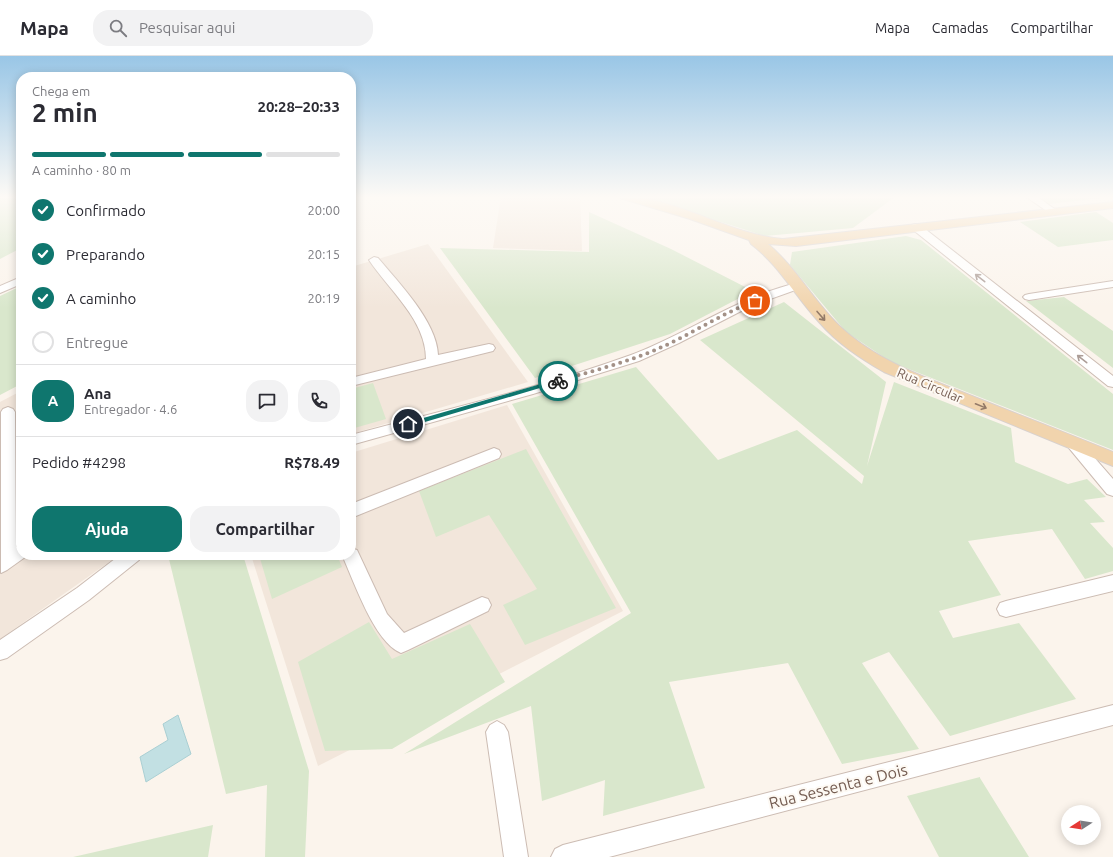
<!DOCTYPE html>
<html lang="pt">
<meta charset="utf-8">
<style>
body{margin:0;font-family:Ubuntu,sans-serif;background:#f2f2f3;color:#2b2b33;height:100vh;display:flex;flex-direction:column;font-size:15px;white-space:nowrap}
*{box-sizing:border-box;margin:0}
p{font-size:13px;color:#7c7c81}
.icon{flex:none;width:22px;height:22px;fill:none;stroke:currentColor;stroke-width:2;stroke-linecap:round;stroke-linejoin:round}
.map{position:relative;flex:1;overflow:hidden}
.panel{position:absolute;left:16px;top:16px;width:340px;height:488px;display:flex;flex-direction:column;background:#fff;border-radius:16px;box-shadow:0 2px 10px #0003}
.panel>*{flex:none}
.needle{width:26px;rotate:258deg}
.fabs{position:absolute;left:1061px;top:749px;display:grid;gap:8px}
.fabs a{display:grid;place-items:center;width:40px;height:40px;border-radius:50%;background:#fff;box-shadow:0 2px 10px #0003;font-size:20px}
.pin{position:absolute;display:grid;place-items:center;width:34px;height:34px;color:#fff;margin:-17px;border:2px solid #fff;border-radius:50%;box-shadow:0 1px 4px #0007}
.courier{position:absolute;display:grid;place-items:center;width:40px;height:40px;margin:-20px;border:3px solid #0f766e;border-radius:50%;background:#fff;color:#222;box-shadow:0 1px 5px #0007}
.summary em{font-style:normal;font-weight:700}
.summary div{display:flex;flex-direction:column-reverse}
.summary{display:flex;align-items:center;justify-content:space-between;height:68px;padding:0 16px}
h1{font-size:26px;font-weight:700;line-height:30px}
.bar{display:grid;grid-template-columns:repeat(4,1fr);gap:6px 4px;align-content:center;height:48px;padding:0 16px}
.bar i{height:5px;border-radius:3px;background:#e1e1e2}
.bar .on{background:#0f766e}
.bar p{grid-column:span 4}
.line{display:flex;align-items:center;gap:10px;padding:0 16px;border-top:1px solid #e1e1e2}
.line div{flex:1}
.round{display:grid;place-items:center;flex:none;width:42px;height:42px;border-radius:16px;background:#f2f2f3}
ol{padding:0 16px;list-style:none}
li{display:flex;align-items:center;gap:12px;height:44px}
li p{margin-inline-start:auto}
li .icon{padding:4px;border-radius:50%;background:#0f766e;color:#fff;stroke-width:4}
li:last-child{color:#7c7c81}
li i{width:22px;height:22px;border:2px solid #e1e1e2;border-radius:50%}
.button{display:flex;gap:8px;margin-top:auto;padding:8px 16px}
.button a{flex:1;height:46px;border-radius:16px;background:#0f766e;color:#fff;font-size:16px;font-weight:700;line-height:46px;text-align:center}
.button a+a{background:#f2f2f3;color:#2b2b33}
header{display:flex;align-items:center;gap:24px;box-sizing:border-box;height:56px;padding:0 20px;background:#fff;border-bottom:1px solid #e1e1e2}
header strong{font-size:19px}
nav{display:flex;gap:22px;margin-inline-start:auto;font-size:14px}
.search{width:280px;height:36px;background:#f2f2f3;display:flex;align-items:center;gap:10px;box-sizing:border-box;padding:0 14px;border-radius:16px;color:#7c7c81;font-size:15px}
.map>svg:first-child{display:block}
</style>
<header>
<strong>Mapa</strong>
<div class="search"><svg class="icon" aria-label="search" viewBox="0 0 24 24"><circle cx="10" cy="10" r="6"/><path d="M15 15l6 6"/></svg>Pesquisar aqui</div>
<nav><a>Mapa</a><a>Camadas</a><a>Compartilhar</a></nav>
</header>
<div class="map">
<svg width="1113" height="801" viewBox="0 0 1113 801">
<rect width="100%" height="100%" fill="#fbf4ec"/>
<path fill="#f2e6db" d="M 501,140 L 580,140 L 582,195 L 493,192 Z
M 428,188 L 528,326 L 351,378 L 351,211 Z
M 21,335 L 21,499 L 119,499 L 0,583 L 0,346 Z
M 507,349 L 623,555 L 318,710 L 251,499 L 351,499 L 351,397 Z"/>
<path fill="#d9e7cc" d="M 0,140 L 21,140 L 21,192 L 0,203 Z
M 649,140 L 896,140 L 853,172 L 765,180 L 652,144 Z
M 1035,140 L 1110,140 L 1111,141 L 1048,148 Z
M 589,156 L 671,193 L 753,235 L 670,278 L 535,322 L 440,192 L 589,196 Z
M 1096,156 L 1113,167 L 1113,184 L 1058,191 L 1020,166 Z
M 906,180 L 921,184 L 1113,338 L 1113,394 L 891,306 L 846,276 L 790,209 L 792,196 Z
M 21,230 L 21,328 L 0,339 L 0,240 Z
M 1064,241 L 1113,275 L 1113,312 L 1026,245 Z
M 784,246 L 886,326 L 867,410 L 894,326 L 1011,372 L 1015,406 L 1068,428 L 1087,423 L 1106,441 L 1084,444 L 1105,466 L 1090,467 L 1113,492 L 1113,515 L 1085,523 L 1052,473 L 968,485 L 1001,539 L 939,555 L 953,582 L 1019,567 L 1076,643 L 950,680 L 889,596 L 862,607 L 919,693 L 842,708 L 788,607 L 669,626 L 705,732 L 603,760 L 605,724 L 542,745 L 531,650 L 404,698 L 631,557 L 512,348 L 636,311 L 718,404 L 797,374 L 862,428 L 864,420 L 700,284 Z
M 373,327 L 386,363 L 351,373 L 351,333 Z
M 526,393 L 616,552 L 525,589 L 503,549 L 537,533 L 489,459 L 436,481 L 419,435 Z
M 168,499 L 243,499 L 309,715 L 305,801 L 265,801 L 267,729 L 226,738 Z
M 259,499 L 337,499 L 342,511 L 272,543 Z
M 369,566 L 392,603 L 470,568 L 505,626 L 392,693 L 325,695 L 298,606 Z
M 980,721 L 980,722 L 1029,801 L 939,801 L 907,740 Z
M 213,769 L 208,801 L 73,801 Z"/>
<path fill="#c2e0e3" stroke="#aacfd3" d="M 178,659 L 191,698 L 146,726 L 140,701 L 168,684 L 163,668 Z"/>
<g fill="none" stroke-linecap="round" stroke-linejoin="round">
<defs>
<path id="minor" d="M 1025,140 L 1036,140 L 1059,156 L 1054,159 L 1051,158 Z
M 916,168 L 920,169 L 1113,320 L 1113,331 L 1108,330 L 912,173 L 911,171 L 912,169 Z
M 374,201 L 378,202 C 399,227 437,266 438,299 L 489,288 L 493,289 L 495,292 L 493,295 L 351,330 L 351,322 L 426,303 C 426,264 389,234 369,204 Z
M 21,221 L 21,228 L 0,237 L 0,230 Z
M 1113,225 L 1113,231 L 1029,244 L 1025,243 L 1023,241 L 1025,239 L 1029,238 Z
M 797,227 L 801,228 L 803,230 L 801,232 L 751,250 L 679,287 L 639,305 L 533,338 L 351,389 L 351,379 C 444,354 540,332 631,299 C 687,278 738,241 797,227 Z
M 8,351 L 13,353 L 15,356 L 16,491 L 21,489 L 21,499 L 28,499 L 7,514 L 1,517 L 1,356 L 3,353 Z
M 1074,383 L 1079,384 L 1113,423 L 1113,440 L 1107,438 L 1069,392 L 1067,388 L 1069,384 Z
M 494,392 L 499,394 L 501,398 L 499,402 L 351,462 L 351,448 Z
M 351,492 L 357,494 L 387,558 L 404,577 L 482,541 L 488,543 L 491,549 L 488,555 L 408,594 L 401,597 C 374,586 354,525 342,499 L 351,499 Z
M 120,499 L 142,499 L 139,504 L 89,544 L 7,602 L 0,604 L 0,584 L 77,532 Z
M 1113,519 L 1113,535 L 1006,561 L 1000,559 L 997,553 L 1000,547 L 1006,545 Z
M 1113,649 L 1113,669 L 609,801 L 551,801 L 555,793 L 563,789 Z
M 497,665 L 504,669 L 508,676 L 528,801 L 504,801 L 486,676 L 490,669 Z"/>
<path id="major" d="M 619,140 C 676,140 726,178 783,183 L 1113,146 L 1113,152 L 796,190 L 768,188 C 800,215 818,254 851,280 C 887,309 930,323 972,340 C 1019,359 1066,377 1113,396 L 1113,410 L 884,316 C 860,302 837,287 819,266 C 795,240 779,209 751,188 L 749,184 L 690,163 L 620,142 Z"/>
</defs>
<use href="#minor" stroke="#ccbcb3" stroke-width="2"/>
<use href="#major" stroke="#d8d1ce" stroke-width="2"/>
<use href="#minor" fill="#fff" fill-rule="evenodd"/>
<use href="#major" fill="#f1d4ad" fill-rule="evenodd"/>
</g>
<defs><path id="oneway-shaft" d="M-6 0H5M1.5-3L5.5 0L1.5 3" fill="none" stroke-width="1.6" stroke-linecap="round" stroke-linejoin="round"/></defs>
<g stroke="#ac9d97">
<use href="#oneway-shaft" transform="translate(980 222) rotate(-142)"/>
<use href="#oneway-shaft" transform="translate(1082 303) rotate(-142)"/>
</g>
<g stroke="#937a68">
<use href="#oneway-shaft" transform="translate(821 260) rotate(49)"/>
<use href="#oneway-shaft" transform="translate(981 350) rotate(22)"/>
</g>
<linearGradient id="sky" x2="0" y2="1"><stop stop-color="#99c6e6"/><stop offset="0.56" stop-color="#fdfaf6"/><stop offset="1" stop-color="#fdfaf6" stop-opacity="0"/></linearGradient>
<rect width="1113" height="252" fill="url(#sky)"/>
<path fill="#0f766e" d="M 558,323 L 560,324 L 560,326 L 408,371 L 405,368 L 406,367 Z"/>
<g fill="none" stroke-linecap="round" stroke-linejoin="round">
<path stroke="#a39187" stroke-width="4" stroke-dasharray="0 7.2" d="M 558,325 C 592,315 629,306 662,291 C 693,277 723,257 755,245"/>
</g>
<g text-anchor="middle" stroke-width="4" stroke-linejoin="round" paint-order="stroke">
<g font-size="13" fill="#745c51" stroke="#fdf9f3">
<text transform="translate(930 329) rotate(23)" y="5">Rua Circular</text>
</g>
<g font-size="16" fill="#745c51" stroke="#fdf9f3">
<text transform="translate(838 730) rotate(-14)" y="6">Rua Sessenta e Dois</text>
</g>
</g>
</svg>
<div class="fabs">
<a><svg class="needle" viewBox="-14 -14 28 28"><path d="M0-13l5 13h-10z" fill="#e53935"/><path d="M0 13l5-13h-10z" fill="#7c7c81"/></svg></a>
</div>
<div class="pin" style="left:755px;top:245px;background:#ea580c"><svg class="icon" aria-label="bag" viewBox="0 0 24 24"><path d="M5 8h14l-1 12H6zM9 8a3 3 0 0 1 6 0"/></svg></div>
<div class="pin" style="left:408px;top:368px;background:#1f2937"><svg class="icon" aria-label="home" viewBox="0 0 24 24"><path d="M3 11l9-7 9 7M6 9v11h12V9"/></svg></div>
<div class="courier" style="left:558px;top:325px"><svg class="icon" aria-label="bike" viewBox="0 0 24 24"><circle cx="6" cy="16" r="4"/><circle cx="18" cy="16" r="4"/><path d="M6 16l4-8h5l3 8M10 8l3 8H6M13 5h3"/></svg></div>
<section class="panel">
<div class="summary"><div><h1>2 min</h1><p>Chega em</p></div><em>20:28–20:33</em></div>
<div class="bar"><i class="on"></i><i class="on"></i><i class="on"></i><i></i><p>A caminho · 80 m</p></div>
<ol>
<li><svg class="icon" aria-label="check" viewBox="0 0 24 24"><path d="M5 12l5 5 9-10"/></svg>Confirmado<p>20:00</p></li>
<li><svg class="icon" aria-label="check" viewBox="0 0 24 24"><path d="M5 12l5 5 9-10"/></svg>Preparando<p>20:15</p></li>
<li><svg class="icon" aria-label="check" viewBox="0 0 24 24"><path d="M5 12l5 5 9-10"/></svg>A caminho<p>20:19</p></li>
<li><i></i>Entregue</li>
</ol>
<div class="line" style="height:72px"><b class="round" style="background:#0f766e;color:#fff">A</b><div><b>Ana</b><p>Entregador · 4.6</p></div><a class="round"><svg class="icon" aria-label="chat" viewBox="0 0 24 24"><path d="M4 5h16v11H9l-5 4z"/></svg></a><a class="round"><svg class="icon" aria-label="phone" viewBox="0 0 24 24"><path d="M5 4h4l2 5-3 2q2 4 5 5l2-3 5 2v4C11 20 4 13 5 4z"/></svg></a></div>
<div class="line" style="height:52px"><div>Pedido #4298</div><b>R$78.49</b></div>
<div class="button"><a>Ajuda</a><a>Compartilhar</a></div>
</section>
</div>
